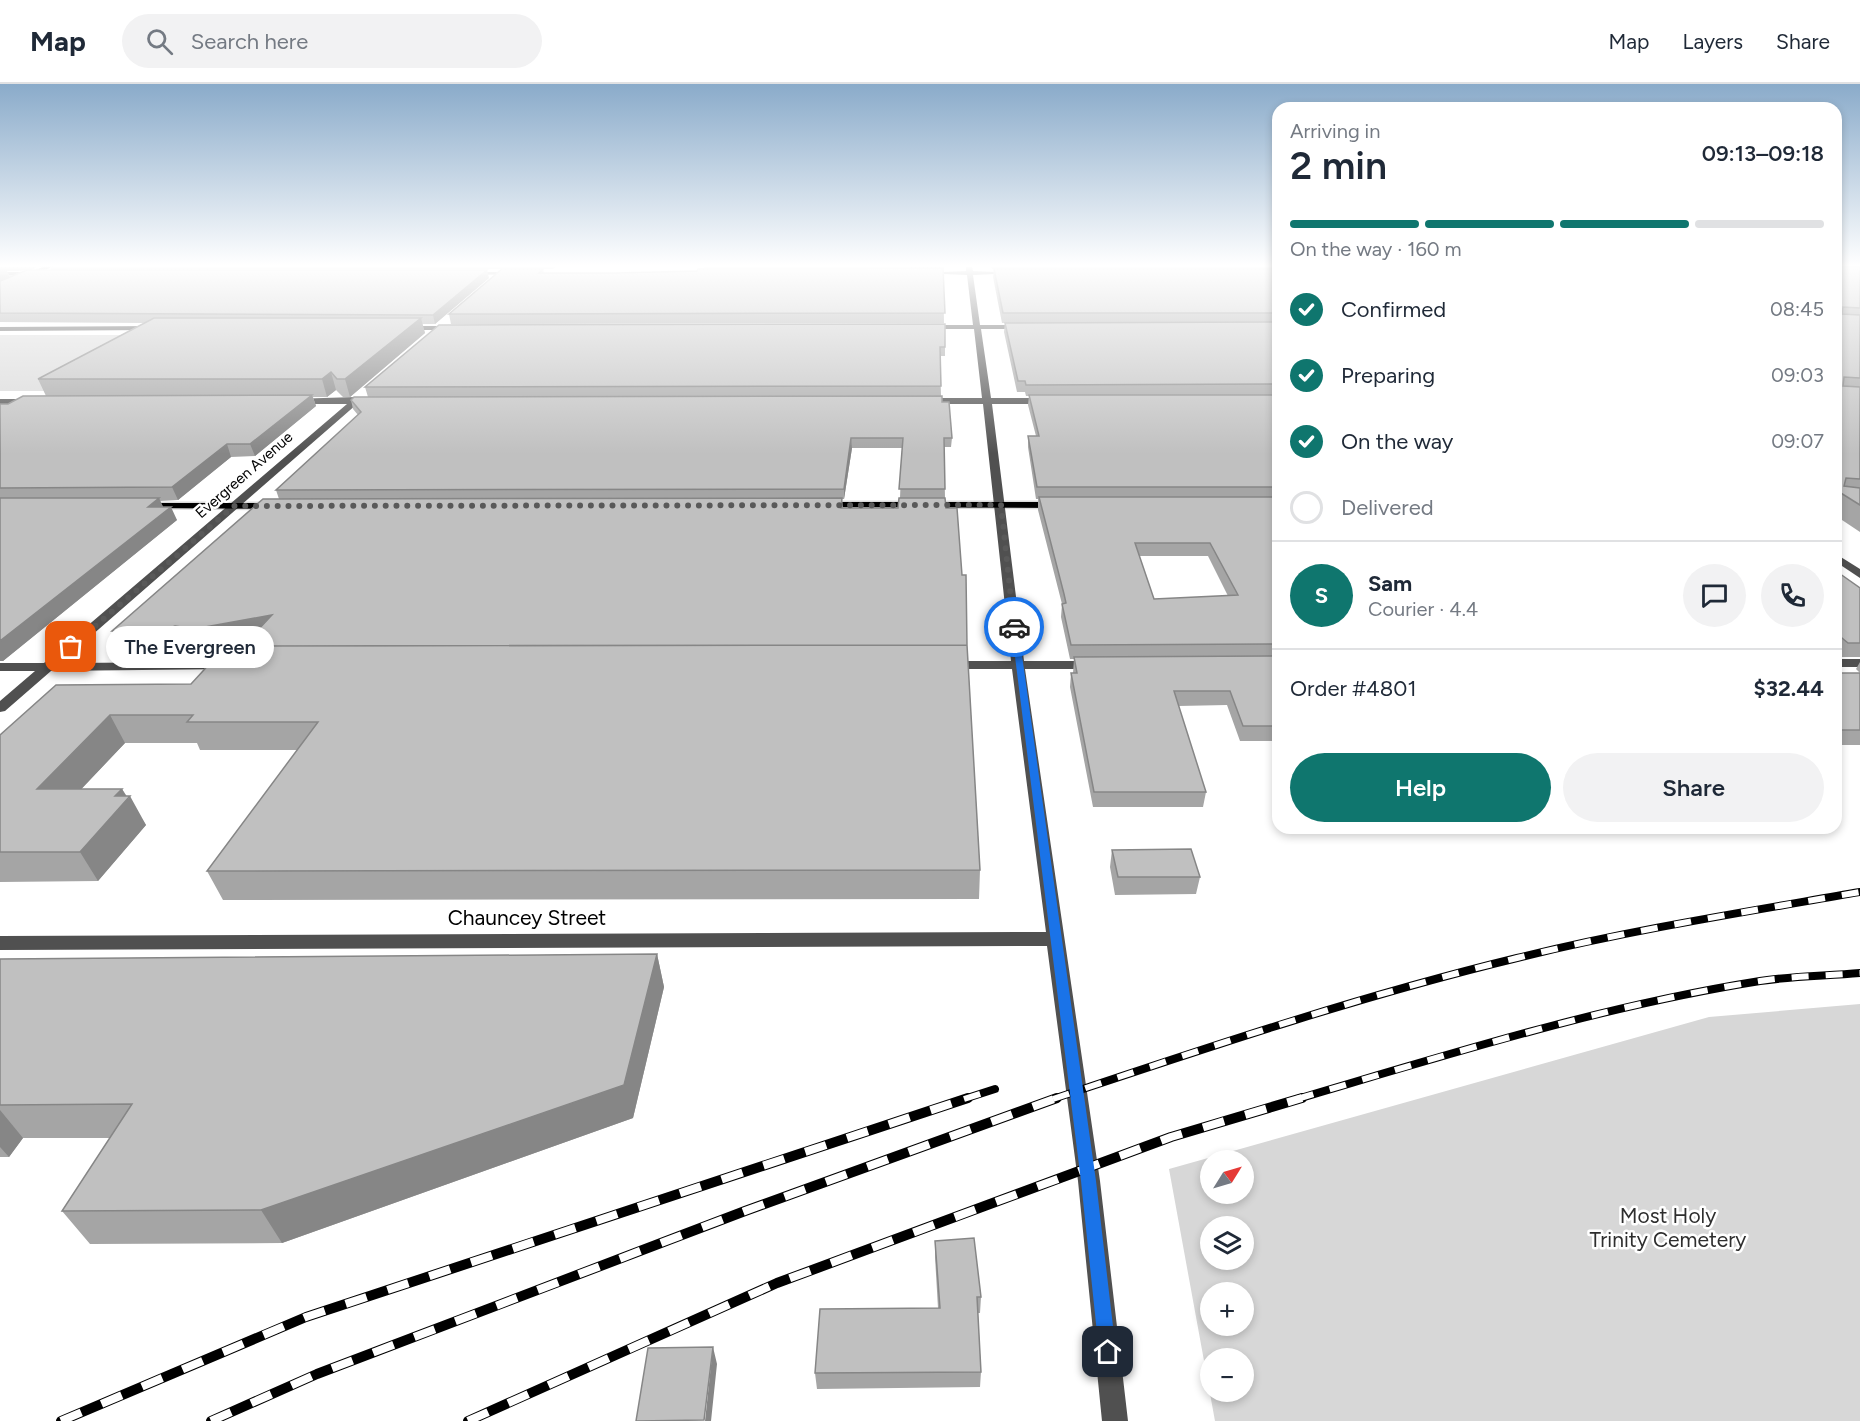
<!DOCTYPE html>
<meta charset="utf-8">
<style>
body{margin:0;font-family:Figtree,sans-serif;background:#f2f2f3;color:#1f2937;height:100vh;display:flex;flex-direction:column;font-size:22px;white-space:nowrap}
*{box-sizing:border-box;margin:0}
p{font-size:20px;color:#747a83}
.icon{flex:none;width:33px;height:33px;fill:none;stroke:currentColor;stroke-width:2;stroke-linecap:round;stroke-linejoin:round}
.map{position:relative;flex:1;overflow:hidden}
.side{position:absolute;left:1272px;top:18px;width:570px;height:732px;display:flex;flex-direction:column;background:#fff;border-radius:18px;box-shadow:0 3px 9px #0003}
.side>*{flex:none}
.needle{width:39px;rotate:53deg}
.controls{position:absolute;left:1200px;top:1066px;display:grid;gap:12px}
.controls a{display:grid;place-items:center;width:54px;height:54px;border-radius:50%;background:#fff;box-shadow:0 3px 9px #0003;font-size:30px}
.pin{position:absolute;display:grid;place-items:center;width:51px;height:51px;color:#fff;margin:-26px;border-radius:12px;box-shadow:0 3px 9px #0006}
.courier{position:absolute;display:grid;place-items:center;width:60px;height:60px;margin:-30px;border:4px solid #1a73e8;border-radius:50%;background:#fff;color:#222;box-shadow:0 2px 8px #0007}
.bubble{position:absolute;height:42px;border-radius:21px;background:#fff;box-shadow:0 3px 9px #0003;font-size:20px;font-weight:600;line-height:42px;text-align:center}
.summary em{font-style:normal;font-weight:600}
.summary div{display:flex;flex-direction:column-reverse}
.summary{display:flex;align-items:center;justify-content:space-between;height:102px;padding:0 18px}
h1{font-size:39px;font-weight:600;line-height:45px}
.bar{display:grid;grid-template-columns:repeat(4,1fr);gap:9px 6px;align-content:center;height:72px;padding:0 18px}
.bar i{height:8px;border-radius:4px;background:#e0e1e3}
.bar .current{background:#0f766e}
.bar p{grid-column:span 4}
.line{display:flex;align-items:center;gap:15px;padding:0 18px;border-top:2px solid #e0e1e3}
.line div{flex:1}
.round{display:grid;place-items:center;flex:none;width:63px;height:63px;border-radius:32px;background:#f2f2f3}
ol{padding:0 18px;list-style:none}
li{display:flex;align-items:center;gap:18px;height:66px}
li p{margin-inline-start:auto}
li .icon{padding:6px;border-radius:50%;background:#0f766e;color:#fff;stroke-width:4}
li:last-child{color:#747a83}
li i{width:33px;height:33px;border:3px solid #e0e1e3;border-radius:50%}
.action{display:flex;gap:12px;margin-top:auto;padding:12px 18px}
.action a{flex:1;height:69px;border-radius:36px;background:#0f766e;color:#fff;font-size:24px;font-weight:600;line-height:69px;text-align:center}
.action a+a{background:#f2f2f3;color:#1f2937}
header{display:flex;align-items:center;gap:36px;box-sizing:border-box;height:84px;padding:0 30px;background:#fff;border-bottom:2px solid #e0e1e3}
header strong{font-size:28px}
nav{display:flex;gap:33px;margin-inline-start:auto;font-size:21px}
.search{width:420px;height:54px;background:#f2f2f3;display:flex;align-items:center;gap:15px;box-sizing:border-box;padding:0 21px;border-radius:33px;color:#747a83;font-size:22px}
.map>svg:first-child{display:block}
</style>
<header>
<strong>Map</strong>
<div class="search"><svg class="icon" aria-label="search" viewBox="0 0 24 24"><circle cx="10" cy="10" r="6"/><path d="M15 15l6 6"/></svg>Search here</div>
<nav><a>Map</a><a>Layers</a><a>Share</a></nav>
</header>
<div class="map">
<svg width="1860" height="1337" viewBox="0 0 1860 1337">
<rect width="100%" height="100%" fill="#fff"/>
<path fill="#d7d7d7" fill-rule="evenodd" d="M 0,251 L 155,251 L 54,307 L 0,307 Z
M 1860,920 L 1860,1337 L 1215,1337 L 1169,1085 L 1709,933 ZM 1210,1077 L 1244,1077 L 1244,1110 L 1210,1110 ZM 1210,1143 L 1244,1143 L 1244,1176 L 1210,1176 ZM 1210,1209 L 1244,1209 L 1244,1242 L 1210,1242 ZM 1210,1275 L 1244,1275 L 1244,1308 L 1210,1308 Z"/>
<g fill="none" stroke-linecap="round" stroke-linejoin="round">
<defs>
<path id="major" d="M 43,183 L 52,183 L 0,205 L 0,201 Z
M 822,418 L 1059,418 L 1064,421 L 1059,424 L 818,423 L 817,421 Z
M 144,419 L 276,419 L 281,422 L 276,425 L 140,424 L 139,422 Z"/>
</defs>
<use href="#major" stroke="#dbdbdb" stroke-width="3"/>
<path fill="#505050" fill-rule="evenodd" d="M 966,183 L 972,183 L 973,187 L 1017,189 L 973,191 L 980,241 L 1023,241 L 1027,243 L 1023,245 L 981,245 L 991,314 L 1047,314 L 1051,317 L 1047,320 L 992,320 L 1024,577 L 1092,577 L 1099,581 L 1092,585 L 1025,585 L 1100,1097 L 1128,1337 L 1102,1337 L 1078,1097 L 1047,862 L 0,866 L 0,852 L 1046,848 L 1012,585 L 948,585 L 941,581 L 948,577 L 1011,577 L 983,320 L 921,320 L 917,317 L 921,314 L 982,314 L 974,245 L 924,245 L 920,243 L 924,241 L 973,241 L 967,191 L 921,189 L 966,187 Z
M 0,188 L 39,188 L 42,190 L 0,192 Z
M 468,188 L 516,188 L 519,190 L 466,191 Z
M 156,242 L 153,246 L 0,247 L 0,243 Z
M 405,242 L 453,242 L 457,244 L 453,246 L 402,246 Z
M 356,313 L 373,317 L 369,320 L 357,320 L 60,579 L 228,578 L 235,582 L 233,585 L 51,587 L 5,627 L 0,628 L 0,617 L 35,587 L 0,587 L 0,579 L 44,579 L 347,320 L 294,320 L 291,319 L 291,315 Z
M 0,315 L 30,315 L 34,318 L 30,321 L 0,321 Z
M 1836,470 L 1860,485 L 1860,494 L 1836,478 Z
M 1836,575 L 1860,575 L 1860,583 L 1836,583 Z"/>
<use href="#major" fill="#000" fill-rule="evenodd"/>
<defs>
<path id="rail-far1" d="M 964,1015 L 995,1005
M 1053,1015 C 1206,964 1360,912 1517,874 C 1630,846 1745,828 1860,808
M 1297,1015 C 1450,970 1602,922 1760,897 C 1793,892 1827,892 1860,889"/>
<path id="rail" d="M 61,1337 L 306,1233 L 968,1014
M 211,1337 L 317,1290 L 745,1127 L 1057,1014
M 468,1337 L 777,1199 L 1171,1053 L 1302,1014"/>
</defs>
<use href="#rail-far1" stroke="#000" stroke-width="8"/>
<use href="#rail" stroke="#000" stroke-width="10"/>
<use href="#rail-far1" stroke="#fff" stroke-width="6" stroke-dasharray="17" stroke-linecap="butt"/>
<use href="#rail" stroke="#fff" stroke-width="8" stroke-dasharray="22" stroke-linecap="butt"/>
</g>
<path fill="#a5a5a5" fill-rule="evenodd" d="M 0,183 L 31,186 L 7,187 L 10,193 L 489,194 L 435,240 L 422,240 L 425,249 L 350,313 L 343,313 L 336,306 L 327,313 L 313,313 L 316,322 L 255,372 L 231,373 L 178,416 L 160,417 L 163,423 L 177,436 L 3,577 L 0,577 L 0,320 L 8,320 L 46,312 L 38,295 L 144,239 L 0,238 Z
M 50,183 L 555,183 L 553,185 L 543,185 L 544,189 L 617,189 L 697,187 L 705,185 L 704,183 L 943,183 L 944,239 L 451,240 L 449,230 L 502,185 L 51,186 Z
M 991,183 L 1278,183 L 1278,185 L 992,185 Z
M 1836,183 L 1860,183 L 1860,448 L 1836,432 Z
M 994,185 L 1278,185 L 1278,657 L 1240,657 L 1227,621 L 1178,622 L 1206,708 L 1203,723 L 1093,723 L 1070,603 L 1071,589 L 1073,589 L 1074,575 L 1070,575 L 1061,533 L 1062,520 L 1038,426 L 1038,415 L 1036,415 L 1028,363 L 1028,352 L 1036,352 L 1028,321 L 1029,312 L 1026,312 L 1025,308 L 1017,308 L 1004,248 L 1005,239 L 1002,239 L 993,193 ZM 1139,472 L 1208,472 L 1228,512 L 1154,515 Z
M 945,240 L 945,272 L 940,272 L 941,312 L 368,313 L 365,303 Z
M 351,316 L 942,318 L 952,354 L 951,363 L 944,363 L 945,414 L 967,561 L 980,786 L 979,815 L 223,816 L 207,787 L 298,666 L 200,666 L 197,659 L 125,659 L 81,705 L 122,705 L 146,741 L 98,797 L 0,798 L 0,651 L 191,600 L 243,562 L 256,548 L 200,558 L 181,556 L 168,561 L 119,561 L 112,547 L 279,415 L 276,406 L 358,331 L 353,325 ZM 852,364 L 902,364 L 900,414 L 898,424 L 843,424 L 842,415 L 844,415 Z
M 1836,487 L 1860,504 L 1860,573 L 1840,573 L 1836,569 Z
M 1860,578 L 1860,661 L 1836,661 L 1836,589 L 1860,589 L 1856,585 Z
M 1112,766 L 1200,793 L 1196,810 L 1115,811 L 1110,783 Z
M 657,870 L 664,903 L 633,1034 L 282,1159 L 90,1160 L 62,1127 L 110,1054 L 23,1054 L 9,1073 L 0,1073 L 0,875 Z
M 935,1157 L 981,1213 L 980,1229 L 978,1229 L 981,1288 L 980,1303 L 817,1305 L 815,1289 L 938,1224 L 935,1173 Z"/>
<path fill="#868686" d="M 0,183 L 37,183 L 31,186 L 7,187 L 10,194 L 0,199 Z
M 487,186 L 489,194 L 435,240 L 433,231 Z
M 421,234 L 425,249 L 350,313 L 345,295 Z
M 331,288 L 336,306 L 327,313 L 322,295 Z
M 312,311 L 316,322 L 255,372 L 250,360 Z
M 851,354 L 852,364 L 844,415 L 844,405 Z
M 227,360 L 231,373 L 178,416 L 172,403 Z
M 159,414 L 165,427 L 148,423 Z
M 171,423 L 177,436 L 3,577 L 0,577 L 0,557 Z
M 272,531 L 278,544 L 200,558 L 194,545 Z
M 175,542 L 181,556 L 168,561 L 162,547 Z
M 110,631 L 125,659 L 54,734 L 37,705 Z
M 122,705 L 128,715 L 130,712 L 146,741 L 98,797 L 80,768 L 115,712 Z
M 657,870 L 664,903 L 633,1034 L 282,1159 L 261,1126 Z
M 0,1026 L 23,1054 L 9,1073 L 0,1063 Z
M 713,1263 L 717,1280 L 711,1337 L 705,1337 Z"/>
<path fill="#c0c0c0" stroke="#868686" stroke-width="1.5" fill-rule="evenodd" d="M 1836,183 L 1860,183 L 1860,224 L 1843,223 L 1842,230 L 1860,231 L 1860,294 L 1844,293 L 1843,302 L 1860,303 L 1860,395 L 1846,394 L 1844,402 L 1860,404 L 1860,421 L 1836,406 Z
M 943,184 L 945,229 L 449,230 L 502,185 L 543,185 L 539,189 L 617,189 L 697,187 L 698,185 Z
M 994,185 L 1278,185 L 1278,229 L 1003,229 Z
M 27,186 L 487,186 L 433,231 L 0,229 L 0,197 Z
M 154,234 L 421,234 L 345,295 L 337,295 L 331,288 L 322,295 L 38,295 Z
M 1278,238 L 1278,300 L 1026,301 L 1025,297 L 1018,297 L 1005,239 Z
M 945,240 L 945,263 L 940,263 L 941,302 L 365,303 L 439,241 Z
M 312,311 L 250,360 L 227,360 L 172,403 L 0,404 L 0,320 L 8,320 L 23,312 Z
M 1029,311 L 1278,311 L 1278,403 L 1037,403 L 1028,352 L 1039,352 Z
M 942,312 L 942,318 L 949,318 L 952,354 L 944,354 L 945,405 L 899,405 L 903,354 L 851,354 L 844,405 L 276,406 L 361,328 L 351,316 L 354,313 Z
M 1039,413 L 1278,413 L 1278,541 L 1275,541 L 1278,546 L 1278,560 L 1071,561 L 1062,520 L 1066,519 L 1064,510 ZM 1135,459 L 1210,459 L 1238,511 L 1154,515 Z
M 0,414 L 159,414 L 148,423 L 171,423 L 0,557 Z
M 842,414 L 841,424 L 898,424 L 899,414 L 945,414 L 946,424 L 957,424 L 962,491 L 966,491 L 967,561 L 243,562 L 272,531 L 194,545 L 175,542 L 162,547 L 112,547 L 263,415 Z
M 1836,487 L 1860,504 L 1860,559 L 1848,559 L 1836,549 Z
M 967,561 L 980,786 L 207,787 L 318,638 L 187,638 L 193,631 L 110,631 L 37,705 L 122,705 L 115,712 L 130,712 L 80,768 L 0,768 L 0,651 L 56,601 L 191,600 L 226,562 Z
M 1278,572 L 1278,642 L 1243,642 L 1230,607 L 1174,607 L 1206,708 L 1094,708 L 1071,589 L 1077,589 L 1074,573 Z
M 1836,589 L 1860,589 L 1860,646 L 1836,646 Z
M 1191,765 L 1200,793 L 1118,793 L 1112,766 Z
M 657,870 L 624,1001 L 261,1126 L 62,1127 L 132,1020 L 0,1021 L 0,875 Z
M 974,1154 L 981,1213 L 977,1213 L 981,1288 L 815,1289 L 820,1225 L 940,1224 L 935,1157 Z
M 713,1263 L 704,1336 L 636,1337 L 648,1264 Z"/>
<linearGradient id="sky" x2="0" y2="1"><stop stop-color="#8aabca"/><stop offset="0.49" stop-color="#fff"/><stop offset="1" stop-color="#fff" stop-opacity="0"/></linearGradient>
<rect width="1860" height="370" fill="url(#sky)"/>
<path fill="#1a73e8" d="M 1011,541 L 1018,543 L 1096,1097 L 1116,1268 L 1114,1274 L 1108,1276 L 1102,1274 L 1099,1268 L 1081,1097 Z"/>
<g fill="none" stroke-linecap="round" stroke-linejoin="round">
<path stroke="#595959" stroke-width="6" stroke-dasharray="0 10.8" d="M 71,563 L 234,422 L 1001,421 L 1014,543"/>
</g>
<g text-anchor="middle" stroke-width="5" stroke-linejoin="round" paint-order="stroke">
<g font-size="15" fill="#000" stroke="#fff">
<text transform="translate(244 391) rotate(-41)" y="5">Evergreen Avenue</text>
</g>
<g font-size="21" fill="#000" stroke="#fff">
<text x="527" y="841">Chauncey Street</text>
</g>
<g font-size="21" fill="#2e2e2e" stroke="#fff">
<text x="1668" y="1139">Most Holy<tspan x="1668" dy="24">Trinity Cemetery</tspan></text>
</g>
</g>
</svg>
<div class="controls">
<a><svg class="needle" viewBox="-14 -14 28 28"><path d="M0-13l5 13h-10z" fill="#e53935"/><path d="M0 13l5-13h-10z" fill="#747a83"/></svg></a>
<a><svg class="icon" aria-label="layers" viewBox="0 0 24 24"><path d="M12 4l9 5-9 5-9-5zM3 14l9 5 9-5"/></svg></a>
<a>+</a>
<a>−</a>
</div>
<div class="pin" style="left:71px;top:563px;background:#ea580c"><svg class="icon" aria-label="bag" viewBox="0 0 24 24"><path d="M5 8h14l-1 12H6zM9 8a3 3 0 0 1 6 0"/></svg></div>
<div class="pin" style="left:1108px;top:1268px;background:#1f2937"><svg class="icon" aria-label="home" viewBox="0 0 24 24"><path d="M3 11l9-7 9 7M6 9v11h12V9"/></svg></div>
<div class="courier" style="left:1014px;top:543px"><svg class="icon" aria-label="car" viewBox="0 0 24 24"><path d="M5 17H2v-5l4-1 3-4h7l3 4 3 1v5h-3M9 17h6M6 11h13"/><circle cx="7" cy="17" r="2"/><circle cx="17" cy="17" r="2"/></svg></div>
<div class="bubble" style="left:106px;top:542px;width:168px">The Evergreen</div>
<section class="side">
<div class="summary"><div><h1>2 min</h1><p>Arriving in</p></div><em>09:13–09:18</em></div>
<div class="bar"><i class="current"></i><i class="current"></i><i class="current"></i><i></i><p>On the way · 160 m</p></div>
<ol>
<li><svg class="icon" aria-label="check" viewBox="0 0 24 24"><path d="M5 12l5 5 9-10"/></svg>Confirmed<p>08:45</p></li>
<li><svg class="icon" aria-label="check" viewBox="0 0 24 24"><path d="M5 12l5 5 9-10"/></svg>Preparing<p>09:03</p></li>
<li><svg class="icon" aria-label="check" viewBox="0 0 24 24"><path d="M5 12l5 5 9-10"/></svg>On the way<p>09:07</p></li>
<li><i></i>Delivered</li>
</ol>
<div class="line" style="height:108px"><b class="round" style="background:#0f766e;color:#fff">S</b><div><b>Sam</b><p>Courier · 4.4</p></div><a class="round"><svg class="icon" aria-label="chat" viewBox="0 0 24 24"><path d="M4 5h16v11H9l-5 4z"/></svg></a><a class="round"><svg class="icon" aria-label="phone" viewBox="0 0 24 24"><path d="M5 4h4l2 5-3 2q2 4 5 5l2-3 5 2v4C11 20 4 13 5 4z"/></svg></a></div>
<div class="line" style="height:78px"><div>Order #4801</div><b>$32.44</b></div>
<div class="action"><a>Help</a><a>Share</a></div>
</section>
</div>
